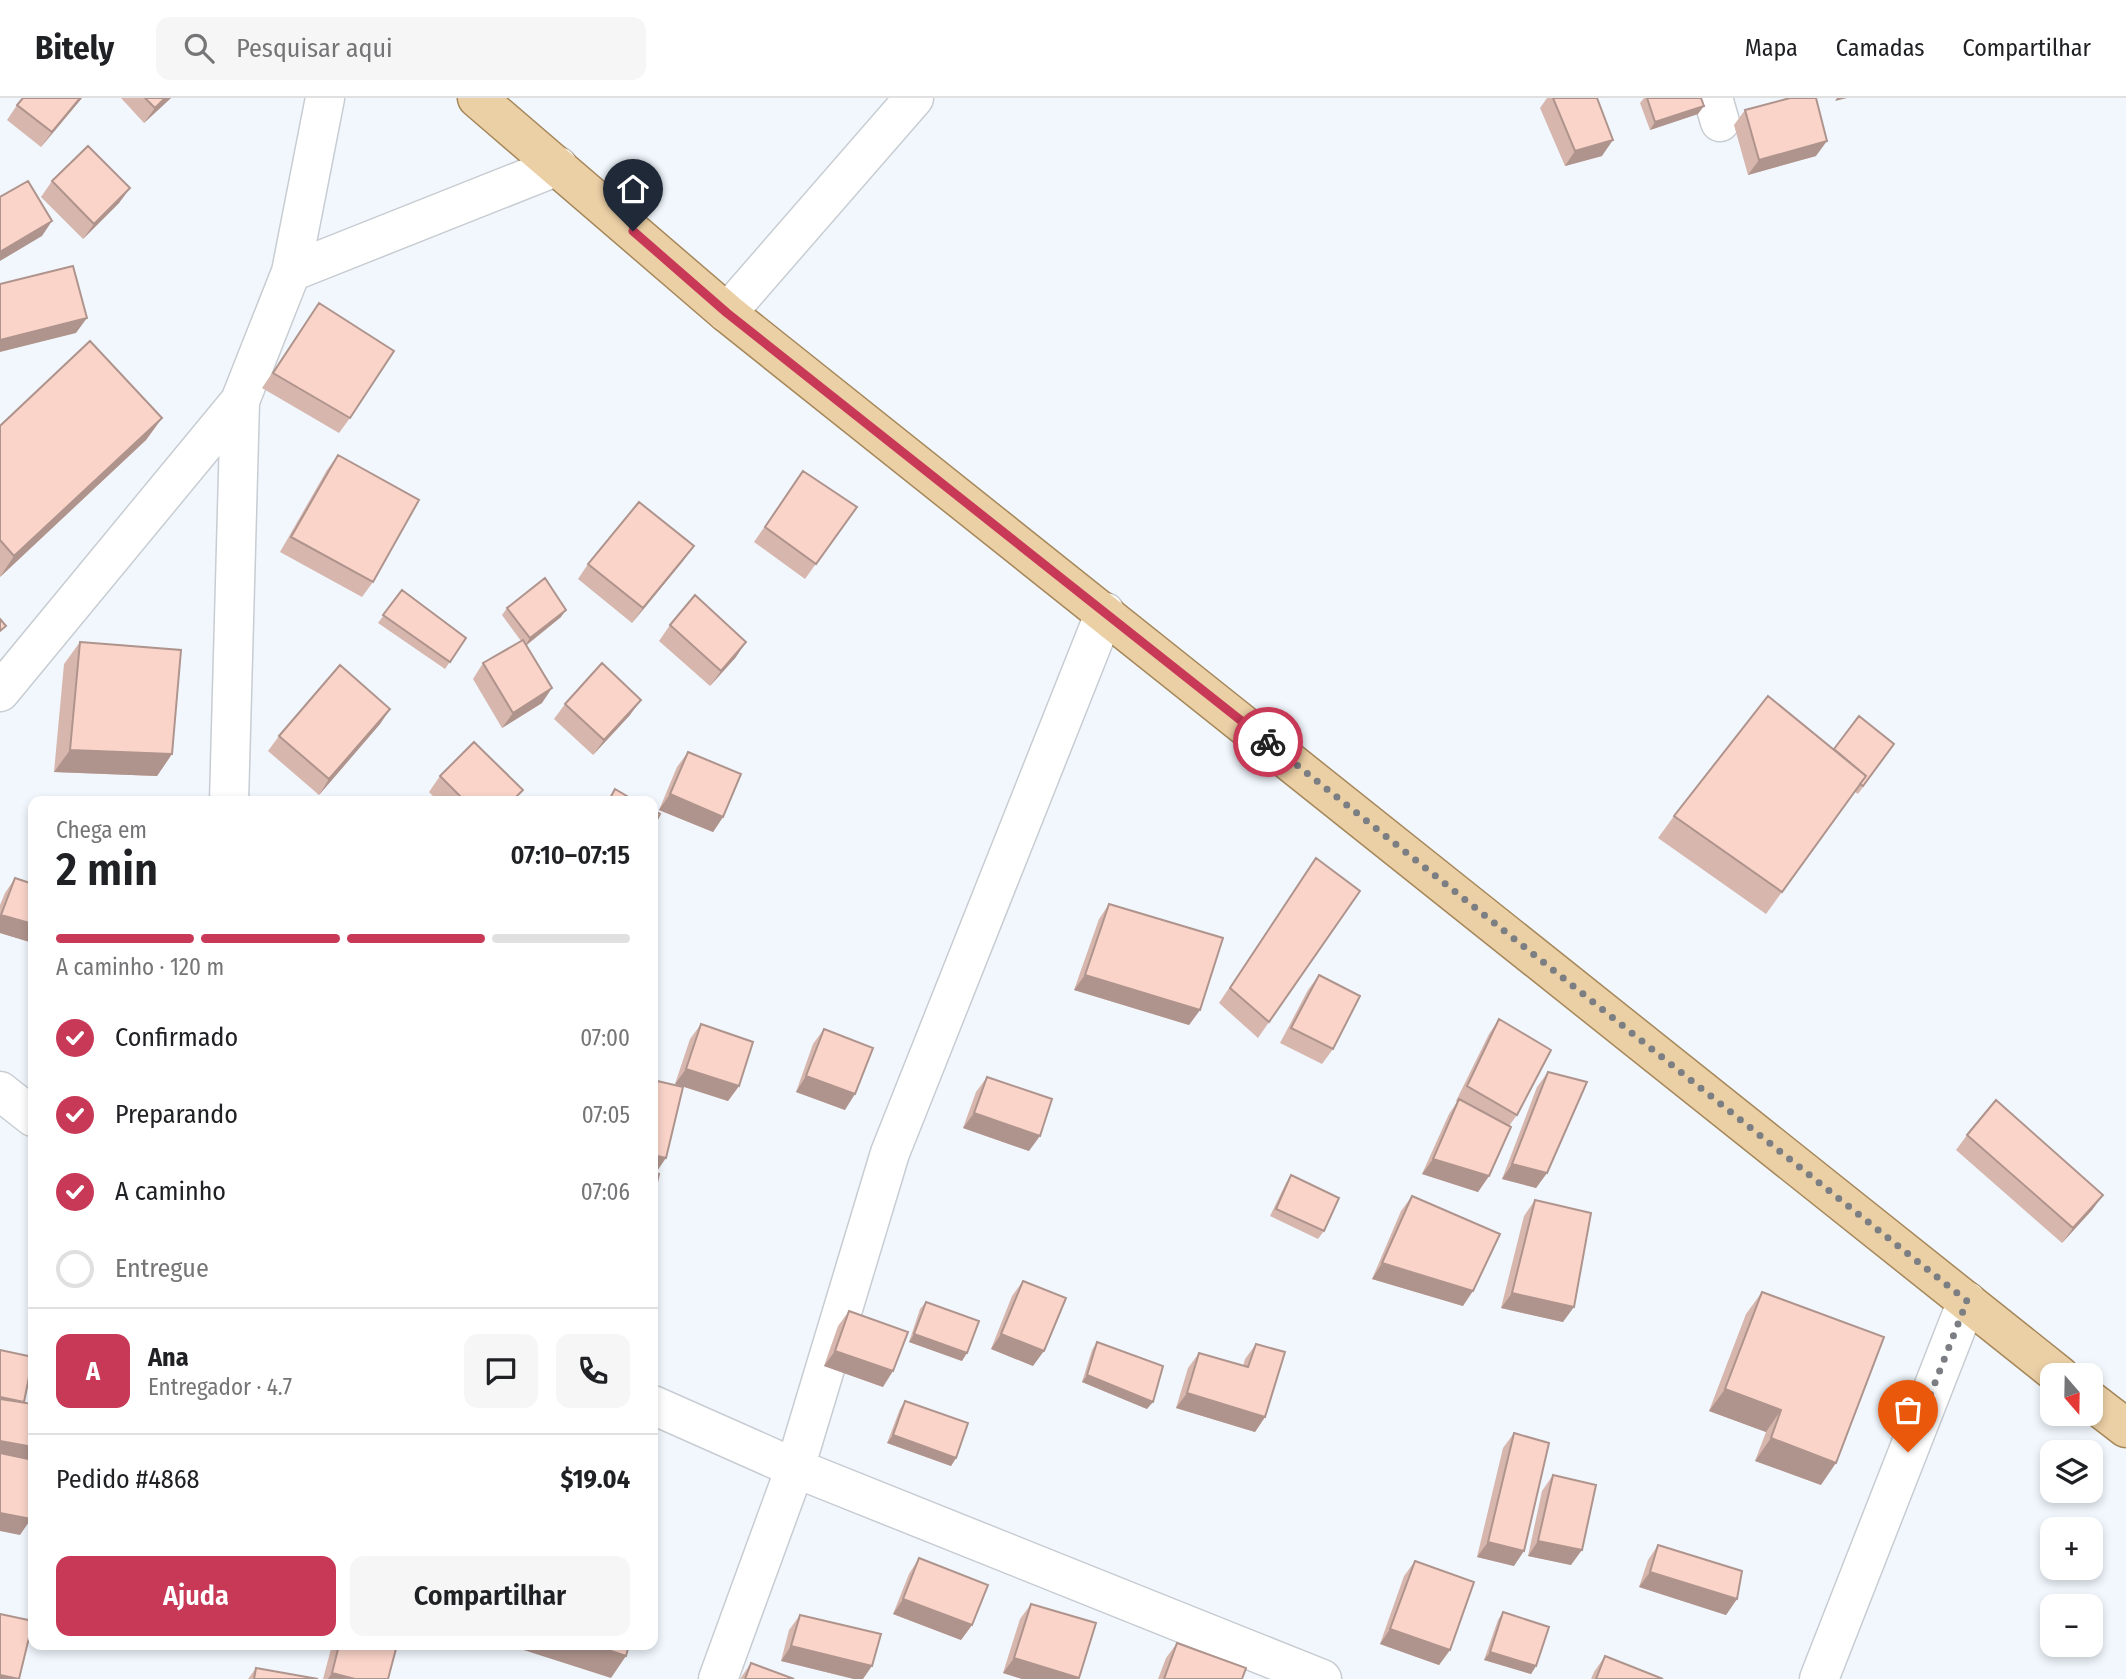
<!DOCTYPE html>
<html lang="pt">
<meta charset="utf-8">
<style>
body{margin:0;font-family:"Fira Sans Condensed",sans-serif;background:#f6f6f6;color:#202124;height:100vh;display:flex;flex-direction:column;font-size:26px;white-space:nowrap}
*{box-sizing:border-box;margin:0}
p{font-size:23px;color:#757577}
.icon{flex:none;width:38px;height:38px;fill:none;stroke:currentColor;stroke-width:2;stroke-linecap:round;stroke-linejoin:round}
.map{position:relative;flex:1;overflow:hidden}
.panel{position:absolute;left:28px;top:698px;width:630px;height:854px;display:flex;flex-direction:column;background:#fff;border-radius:14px;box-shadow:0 4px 10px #0003}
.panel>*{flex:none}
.needle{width:46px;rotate:160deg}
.controls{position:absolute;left:2040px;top:1265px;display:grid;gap:14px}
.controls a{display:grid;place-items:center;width:63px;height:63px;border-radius:14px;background:#fff;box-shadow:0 4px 10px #0003;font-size:35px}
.pin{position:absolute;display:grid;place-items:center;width:60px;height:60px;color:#fff;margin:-72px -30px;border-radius:50% 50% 50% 0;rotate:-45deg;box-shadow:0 0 7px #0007}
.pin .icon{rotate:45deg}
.courier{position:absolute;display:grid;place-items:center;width:70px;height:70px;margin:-35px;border:5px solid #c83857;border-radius:50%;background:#fff;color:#222;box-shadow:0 2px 9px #0007}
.head em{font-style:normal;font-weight:600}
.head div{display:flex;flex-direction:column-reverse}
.head{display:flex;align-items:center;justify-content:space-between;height:119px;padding:0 28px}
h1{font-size:46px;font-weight:600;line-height:52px}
.bar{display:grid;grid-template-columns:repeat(4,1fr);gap:10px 7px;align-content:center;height:84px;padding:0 28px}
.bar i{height:9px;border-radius:5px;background:#e0e0e0}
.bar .active{background:#c83857}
.bar p{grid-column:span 4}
.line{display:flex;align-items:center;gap:18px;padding:0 28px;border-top:2px solid #e0e0e0}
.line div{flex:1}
.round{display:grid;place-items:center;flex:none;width:74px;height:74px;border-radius:14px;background:#f6f6f6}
ol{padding:0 28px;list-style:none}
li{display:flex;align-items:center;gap:21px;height:77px}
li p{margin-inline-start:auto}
li .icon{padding:7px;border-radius:50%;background:#c83857;color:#fff;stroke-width:4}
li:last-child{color:#757577}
li i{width:38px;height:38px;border:4px solid #e0e0e0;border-radius:50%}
.action{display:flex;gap:14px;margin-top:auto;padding:14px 28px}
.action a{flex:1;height:80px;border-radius:14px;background:#c83857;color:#fff;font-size:28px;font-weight:600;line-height:80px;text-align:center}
.action a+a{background:#f6f6f6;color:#202124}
header{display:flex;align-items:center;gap:42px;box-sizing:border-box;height:98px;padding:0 35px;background:#fff;border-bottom:2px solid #e0e0e0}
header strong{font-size:33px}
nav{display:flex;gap:38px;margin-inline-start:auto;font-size:24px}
.search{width:490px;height:63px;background:#f6f6f6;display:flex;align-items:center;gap:18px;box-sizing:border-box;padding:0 24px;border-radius:14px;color:#757577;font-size:26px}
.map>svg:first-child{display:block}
</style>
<header>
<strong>Bitely</strong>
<div class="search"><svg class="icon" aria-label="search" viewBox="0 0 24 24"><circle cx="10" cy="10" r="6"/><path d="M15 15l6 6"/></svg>Pesquisar aqui</div>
<nav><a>Mapa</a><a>Camadas</a><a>Compartilhar</a></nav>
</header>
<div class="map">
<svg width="2126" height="1581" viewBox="0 0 2126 1581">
<rect width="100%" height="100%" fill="#f1f7fd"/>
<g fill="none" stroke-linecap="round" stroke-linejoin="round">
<defs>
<path id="minor" d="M 1713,0 L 1720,24
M 291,174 L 558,68
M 727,215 L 914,0
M 0,594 L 240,303 L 291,174 L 325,0
M 229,704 L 240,303
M 0,993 L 33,1019
M 653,1307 L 795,1370 L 1322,1581
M 718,1581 L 795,1370 L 890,1055 L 1105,514
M 1819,1581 L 1967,1203"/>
<path id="primary" d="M 477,0 L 727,215 L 2060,1278
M 2091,1303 L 2126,1330"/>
</defs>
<use href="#minor" stroke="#c7cdd2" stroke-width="41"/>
<use href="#primary" stroke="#a5875a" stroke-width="41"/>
<use href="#minor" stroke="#fff" stroke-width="38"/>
<use href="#primary" stroke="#ebcfa5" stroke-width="38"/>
</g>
<path fill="#d7b6ad" d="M 82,0 L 41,49 L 7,22 L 17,7 Z
M 121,0 L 171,0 L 144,25 Z
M 1547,0 L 1597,0 L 1602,58 L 1565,68 L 1540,10 Z
M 1644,0 L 1701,0 L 1698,16 L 1650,32 L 1640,5 Z
M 1745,12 L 1816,58 L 1748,77 L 1734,27 Z
M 52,83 L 130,90 L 119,105 L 83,141 L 41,99 Z
M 319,205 L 350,320 L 339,335 L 262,290 Z
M 162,320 L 146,342 L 0,479 L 0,328 Z
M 338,357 L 373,484 L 362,499 L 280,454 L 327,372 Z
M 803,373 L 857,409 L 805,481 L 754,444 Z
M 683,463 L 632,525 L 578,481 L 588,466 Z
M 402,492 L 466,540 L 445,571 L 378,525 Z
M 507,510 L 561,519 L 527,547 L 542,605 L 502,630 L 473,581 L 483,565 L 521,543 L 502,517 Z
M 670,527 L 736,559 L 710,588 L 659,543 Z
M 80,544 L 172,656 L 157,678 L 54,674 L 64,566 Z
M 565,606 L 630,617 L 593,657 L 554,621 Z
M 390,611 L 380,626 L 319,697 L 268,653 L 279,638 Z
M 1894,646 L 1858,696 L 1855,694 L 1766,816 L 1658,740 L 1674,718 L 1834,651 Z
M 688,654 L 723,719 L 713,734 L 659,712 L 677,669 Z
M 440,678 L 515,704 L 439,704 L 429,694 Z
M 1316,760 L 1360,793 L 1258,940 L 1219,905 Z
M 15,780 L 33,845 L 0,835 L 0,807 L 5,795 Z
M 1109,806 L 1200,912 L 1189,927 L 1074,892 L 1099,821 Z
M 1319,877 L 1333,951 L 1322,966 L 1280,945 L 1308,892 Z
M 1499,921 L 1517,1017 L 1509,1028 L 1489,1078 L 1478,1094 L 1422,1076 L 1449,1016 L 1457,1004 L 1456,1003 L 1489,936 Z
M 701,926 L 739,988 L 728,1003 L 675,986 L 690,941 Z
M 824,931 L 845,1012 L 796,994 L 813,946 Z
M 1548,974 L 1547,1075 L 1536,1090 L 1502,1081 L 1537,989 Z
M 987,979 L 1029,1053 L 963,1030 L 976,994 Z
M 1967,1037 L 2103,1097 L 2092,1112 L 2062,1145 L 1956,1052 Z
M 1291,1077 L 1324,1133 L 1318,1141 L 1270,1118 L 1286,1085 Z
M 1412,1098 L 1463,1208 L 1372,1181 L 1401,1113 Z
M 1535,1102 L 1563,1224 L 1501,1210 L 1524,1118 Z
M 1023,1183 L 1033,1268 L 991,1251 L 1012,1198 Z
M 1762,1194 L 1821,1387 L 1755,1363 L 1766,1334 L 1709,1313 L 1746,1216 Z
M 926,1204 L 962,1263 L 909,1244 L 920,1211 Z
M 849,1213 L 883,1289 L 824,1268 L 838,1228 Z
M 1097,1244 L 1147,1311 L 1082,1284 L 1092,1252 Z
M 1256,1246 L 1265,1319 L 1255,1334 L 1176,1310 L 1188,1270 L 1199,1255 L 1243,1268 L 1245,1261 Z
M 905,1303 L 956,1360 L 951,1368 L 887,1345 L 900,1311 Z
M 1514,1335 L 1514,1468 L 1477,1459 L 1503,1350 Z
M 1553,1377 L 1571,1467 L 1528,1458 L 1542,1393 Z
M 1658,1447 L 1737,1501 L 1726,1517 L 1639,1489 L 1648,1462 Z
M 919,1460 L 972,1527 L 961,1542 L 893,1516 L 909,1476 Z
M 1415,1463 L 1450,1552 L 1439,1567 L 1380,1546 L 1404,1478 Z
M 1031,1506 L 1078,1581 L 1022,1581 L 1003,1575 L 1020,1521 Z
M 1503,1514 L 1536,1568 L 1531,1576 L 1484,1562 L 1498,1522 Z
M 800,1517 L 863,1581 L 854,1581 L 781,1563 L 789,1532 Z
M 1177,1545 L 1242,1581 L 1158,1581 L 1166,1560 Z
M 332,1547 L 397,1547 L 388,1581 L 323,1581 Z
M 1605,1558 L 1663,1581 L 1591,1581 L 1594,1574 Z
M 751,1565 L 794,1581 L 740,1581 Z
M 256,1570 L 318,1581 L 248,1581 Z"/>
<path fill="#af948d" d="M 80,0 L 82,0 L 41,49 L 52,34 Z
M 165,0 L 171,0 L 144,25 L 155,10 Z
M 1837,0 L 1847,0 L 1835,3 Z
M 1704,8 L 1698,16 L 1650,32 L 1655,24 Z
M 1613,42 L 1602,58 L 1565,68 L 1575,53 Z
M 1827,43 L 1816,58 L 1748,77 L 1759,62 Z
M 130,90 L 119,105 L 83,141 L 94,126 Z
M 52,123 L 42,138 L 0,163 L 0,154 Z
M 87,220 L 76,235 L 0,254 L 0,242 Z
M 162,320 L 146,342 L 0,479 L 14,458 Z
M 694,448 L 683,463 L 632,525 L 643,510 Z
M 566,512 L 561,519 L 525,548 L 530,540 Z
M 746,544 L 736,559 L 710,588 L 721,573 Z
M 552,590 L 542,605 L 502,630 L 513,615 Z
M 641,602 L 630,617 L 593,657 L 604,642 Z
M 390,611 L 380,626 L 319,697 L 329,681 Z
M 70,652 L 172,656 L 157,678 L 54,674 Z
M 670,696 L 723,719 L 713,734 L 659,712 Z
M 1,817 L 33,826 L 33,845 L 0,835 L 0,818 Z
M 1085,877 L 1200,912 L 1189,927 L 1074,892 Z
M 686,971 L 739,988 L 728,1003 L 675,986 Z
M 806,978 L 855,996 L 845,1012 L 796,994 Z
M 974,1015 L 1040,1038 L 1029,1053 L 963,1030 Z
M 653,1057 L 666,1060 L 655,1076 L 653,1075 Z
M 1433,1061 L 1489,1078 L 1478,1094 L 1422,1076 Z
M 1512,1066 L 1547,1075 L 1536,1090 L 1502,1081 Z
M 2103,1097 L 2092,1112 L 2062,1145 L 2073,1130 Z
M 1382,1165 L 1473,1193 L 1463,1208 L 1372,1181 Z
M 1512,1195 L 1574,1209 L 1563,1224 L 1501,1210 Z
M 914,1236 L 967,1255 L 962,1263 L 909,1244 Z
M 1001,1236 L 1044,1253 L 1033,1268 L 991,1251 Z
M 835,1253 L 893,1273 L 883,1289 L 824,1268 Z
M 1087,1277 L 1153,1304 L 1147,1311 L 1082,1284 Z
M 1725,1291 L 1781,1312 L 1766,1334 L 1709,1313 Z
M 1187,1295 L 1265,1319 L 1255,1334 L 1176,1310 Z
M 893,1337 L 956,1360 L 951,1368 L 887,1345 Z
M 1771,1340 L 1836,1365 L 1821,1387 L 1755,1363 Z
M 0,1343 L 33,1349 L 33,1366 L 0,1361 Z
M 0,1415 L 31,1421 L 20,1437 L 0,1433 Z
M 1538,1443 L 1582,1452 L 1571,1467 L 1528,1458 Z
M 1488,1444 L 1524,1453 L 1514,1468 L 1477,1459 Z
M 1650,1474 L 1737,1501 L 1726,1517 L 1639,1489 Z
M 903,1501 L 972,1527 L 961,1542 L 893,1516 Z
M 1390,1531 L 1450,1552 L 1439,1567 L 1380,1546 Z
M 508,1547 L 593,1547 L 626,1558 L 611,1580 Z
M 791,1548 L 872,1568 L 863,1581 L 854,1581 L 781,1563 Z
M 1490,1554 L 1536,1568 L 1531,1576 L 1484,1562 Z
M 1014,1560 L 1079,1580 L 1078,1581 L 1022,1581 L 1003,1575 Z
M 332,1575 L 355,1581 L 328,1581 Z
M 0,1577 L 17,1581 L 0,1581 Z"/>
<path fill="#fad4c9" stroke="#af948d" stroke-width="2" d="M 23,0 L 80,0 L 52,34 L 17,7 Z
M 145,0 L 165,0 L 155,10 Z
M 1553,0 L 1597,0 L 1613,42 L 1575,53 Z
M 1647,0 L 1701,0 L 1704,8 L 1655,24 Z
M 1790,0 L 1816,0 L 1827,43 L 1759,62 L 1745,12 Z
M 88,48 L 130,90 L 94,126 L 52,83 Z
M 28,83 L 52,123 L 0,154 L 0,99 Z
M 73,168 L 87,220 L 0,242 L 0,186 Z
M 319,205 L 394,253 L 350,320 L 273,275 Z
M 90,243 L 162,320 L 14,458 L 0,442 L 0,328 Z
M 338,357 L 419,402 L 373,484 L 291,439 Z
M 803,373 L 857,409 L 816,466 L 765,429 Z
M 639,404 L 694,448 L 643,510 L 588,466 Z
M 545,480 L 566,512 L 530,540 L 507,510 Z
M 402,492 L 466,540 L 450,564 L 383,517 Z
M 695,497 L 746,544 L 721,573 L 670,527 Z
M 0,521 L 6,528 L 0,533 Z
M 523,542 L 552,590 L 513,615 L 483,565 Z
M 80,544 L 181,552 L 172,656 L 70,652 Z
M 602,565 L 641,602 L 604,642 L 565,606 Z
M 340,567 L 390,611 L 329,681 L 279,638 Z
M 1768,598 L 1866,678 L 1782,794 L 1674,718 Z
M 1859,618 L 1894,646 L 1863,688 L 1860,686 L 1866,678 L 1834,651 Z
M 474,644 L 523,692 L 511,704 L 466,704 L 440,678 Z
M 688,654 L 741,676 L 723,719 L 670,696 Z
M 615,691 L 637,704 L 608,704 Z
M 653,712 L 660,716 L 653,729 Z
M 1316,760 L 1360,793 L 1269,924 L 1230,890 Z
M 15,780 L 33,786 L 33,826 L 1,817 Z
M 1109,806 L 1223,840 L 1200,912 L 1085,877 Z
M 1319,877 L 1360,898 L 1333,951 L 1291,930 Z
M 1499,921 L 1551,952 L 1517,1017 L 1467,988 Z
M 701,926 L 753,944 L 739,988 L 686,971 Z
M 824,931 L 873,950 L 855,996 L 806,978 Z
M 1548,974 L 1587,984 L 1547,1075 L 1512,1066 Z
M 987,979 L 1052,1001 L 1040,1038 L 974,1015 Z
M 653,982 L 683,989 L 666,1060 L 653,1057 Z
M 1459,1001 L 1511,1029 L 1489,1078 L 1433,1061 Z
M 1996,1002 L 2103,1097 L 2073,1130 L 1967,1037 Z
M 653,1074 L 659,1076 L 653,1101 Z
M 1291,1077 L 1339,1100 L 1324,1133 L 1276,1111 Z
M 1412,1098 L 1500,1136 L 1473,1193 L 1382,1165 Z
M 1535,1102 L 1591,1115 L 1574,1209 L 1512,1195 Z
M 1023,1183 L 1066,1200 L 1044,1253 L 1001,1236 Z
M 1762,1194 L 1884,1239 L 1836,1365 L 1771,1340 L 1781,1312 L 1725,1291 Z
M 926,1204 L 979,1223 L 967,1255 L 914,1236 Z
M 849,1213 L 908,1234 L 893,1273 L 835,1253 Z
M 1097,1244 L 1163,1268 L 1153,1304 L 1087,1277 Z
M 1256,1246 L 1285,1254 L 1265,1319 L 1187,1295 L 1199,1255 L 1248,1269 Z
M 0,1252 L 33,1259 L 24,1304 L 0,1299 Z
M 0,1301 L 33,1306 L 33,1349 L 0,1343 Z
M 905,1303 L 968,1325 L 956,1360 L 893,1337 Z
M 1514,1335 L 1549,1345 L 1524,1453 L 1488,1444 Z
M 0,1355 L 33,1362 L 33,1410 L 31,1421 L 0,1415 Z
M 1553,1377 L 1596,1387 L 1582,1452 L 1538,1443 Z
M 1658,1447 L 1742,1473 L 1737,1501 L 1650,1474 Z
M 919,1460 L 988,1487 L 972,1527 L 903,1501 Z
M 1415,1463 L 1474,1484 L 1450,1552 L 1390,1531 Z
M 1031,1506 L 1096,1525 L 1079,1580 L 1014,1560 Z
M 1503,1514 L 1549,1529 L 1536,1568 L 1490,1554 Z
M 0,1516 L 33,1523 L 19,1581 L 0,1577 Z
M 800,1517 L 881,1536 L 872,1568 L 791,1548 Z
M 1177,1545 L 1246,1570 L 1242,1581 L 1164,1581 Z
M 339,1547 L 397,1547 L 388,1581 L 355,1581 L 332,1575 Z
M 593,1547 L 629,1547 L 626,1558 Z
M 1605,1558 L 1663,1581 L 1596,1581 Z
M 751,1565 L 794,1581 L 745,1581 Z
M 256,1570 L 318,1581 L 254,1581 Z"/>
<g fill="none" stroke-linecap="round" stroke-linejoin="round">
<path stroke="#7b7e82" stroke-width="7" stroke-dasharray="0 12.6" d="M 1268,644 L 1967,1203 L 1908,1354"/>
<path stroke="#c83857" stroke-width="9" d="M 633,133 L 727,215 L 1268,644"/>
</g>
</svg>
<div class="controls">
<a><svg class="needle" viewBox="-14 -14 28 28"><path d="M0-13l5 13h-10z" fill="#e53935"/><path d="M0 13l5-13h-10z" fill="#757577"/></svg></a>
<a><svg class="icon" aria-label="layers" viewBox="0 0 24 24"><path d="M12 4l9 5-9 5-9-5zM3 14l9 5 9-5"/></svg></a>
<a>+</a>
<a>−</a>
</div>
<div class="pin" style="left:1908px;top:1354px;background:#ea580c"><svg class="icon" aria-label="bag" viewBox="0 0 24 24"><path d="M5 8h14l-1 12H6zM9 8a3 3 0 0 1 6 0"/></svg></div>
<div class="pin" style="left:633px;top:133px;background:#1f2937"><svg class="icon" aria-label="home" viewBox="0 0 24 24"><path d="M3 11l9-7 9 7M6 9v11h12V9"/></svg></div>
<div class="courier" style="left:1268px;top:644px"><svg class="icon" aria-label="bike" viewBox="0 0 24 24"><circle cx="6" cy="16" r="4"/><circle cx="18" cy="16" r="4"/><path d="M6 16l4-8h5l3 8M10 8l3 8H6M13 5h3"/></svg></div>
<section class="panel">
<div class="head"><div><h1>2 min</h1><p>Chega em</p></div><em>07:10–07:15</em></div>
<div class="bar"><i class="active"></i><i class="active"></i><i class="active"></i><i></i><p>A caminho · 120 m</p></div>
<ol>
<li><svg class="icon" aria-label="check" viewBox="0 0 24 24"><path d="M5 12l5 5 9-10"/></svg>Confirmado<p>07:00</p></li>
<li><svg class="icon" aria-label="check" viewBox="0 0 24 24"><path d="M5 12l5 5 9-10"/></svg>Preparando<p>07:05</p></li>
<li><svg class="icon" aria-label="check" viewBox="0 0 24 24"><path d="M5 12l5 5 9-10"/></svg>A caminho<p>07:06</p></li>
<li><i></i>Entregue</li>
</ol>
<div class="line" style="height:126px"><b class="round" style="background:#c83857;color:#fff">A</b><div><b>Ana</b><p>Entregador · 4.7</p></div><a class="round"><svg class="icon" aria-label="chat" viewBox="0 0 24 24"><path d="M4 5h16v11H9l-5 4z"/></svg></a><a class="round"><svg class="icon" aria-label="phone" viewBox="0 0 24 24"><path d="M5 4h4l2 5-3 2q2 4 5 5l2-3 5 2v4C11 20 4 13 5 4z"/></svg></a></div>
<div class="line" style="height:91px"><div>Pedido #4868</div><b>$19.04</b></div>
<div class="action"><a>Ajuda</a><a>Compartilhar</a></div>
</section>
</div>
